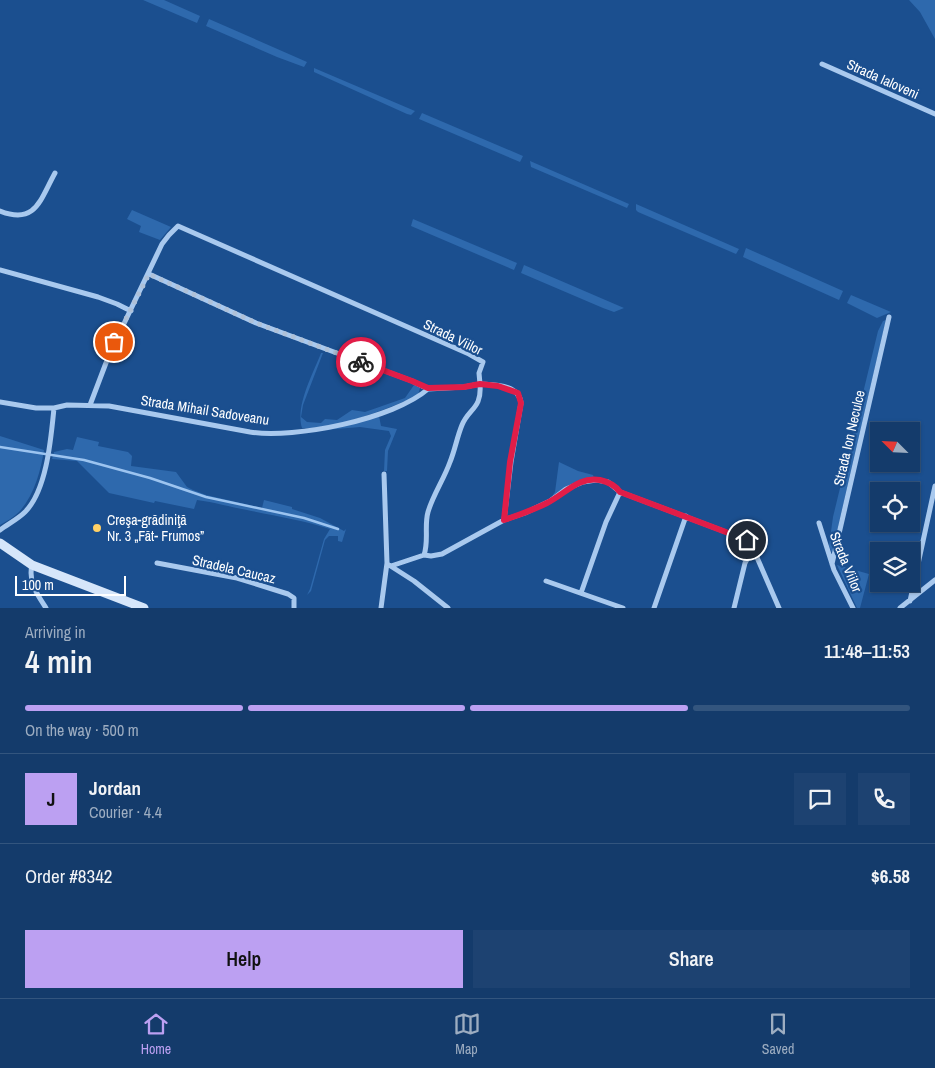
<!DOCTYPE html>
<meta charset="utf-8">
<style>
body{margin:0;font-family:"Archivo Narrow",sans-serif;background:#1d4271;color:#f1f3f6;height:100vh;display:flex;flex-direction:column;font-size:19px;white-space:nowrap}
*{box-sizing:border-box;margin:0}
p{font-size:16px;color:#9dadc1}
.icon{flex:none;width:28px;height:28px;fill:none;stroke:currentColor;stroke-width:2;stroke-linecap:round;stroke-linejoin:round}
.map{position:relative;height:608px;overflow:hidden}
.side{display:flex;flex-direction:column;background:#143b6b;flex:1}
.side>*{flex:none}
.needle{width:32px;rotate:294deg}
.tools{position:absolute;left:870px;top:422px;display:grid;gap:10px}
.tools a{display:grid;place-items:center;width:50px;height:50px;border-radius:0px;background:#143b6b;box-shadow:0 1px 4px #0004,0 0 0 1px #33557e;font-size:25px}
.scale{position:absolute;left:15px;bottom:12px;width:111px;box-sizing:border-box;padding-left:5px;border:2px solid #fff;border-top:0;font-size:14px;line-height:18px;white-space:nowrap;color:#fff;-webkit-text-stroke:4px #1b4f8f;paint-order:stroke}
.pin{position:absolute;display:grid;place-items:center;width:42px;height:42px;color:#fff;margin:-21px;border:2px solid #fff;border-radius:50%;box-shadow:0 1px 5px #0007}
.courier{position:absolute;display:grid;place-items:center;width:50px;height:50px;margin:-25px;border:4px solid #e11d48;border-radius:50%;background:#fff;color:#222;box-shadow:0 1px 6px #0007}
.head em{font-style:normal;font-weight:600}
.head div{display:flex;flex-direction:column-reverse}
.head{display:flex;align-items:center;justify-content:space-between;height:85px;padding:0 25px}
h1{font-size:32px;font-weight:600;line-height:38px}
.bar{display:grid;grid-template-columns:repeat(4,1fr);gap:8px 5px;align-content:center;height:60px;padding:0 25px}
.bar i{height:6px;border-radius:4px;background:#33557e}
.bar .on{background:#bca0f2}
.bar p{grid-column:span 4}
.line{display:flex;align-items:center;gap:12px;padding:0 25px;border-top:1px solid #33557e}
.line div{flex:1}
.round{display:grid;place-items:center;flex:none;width:52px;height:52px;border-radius:0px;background:#1d4271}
.cta{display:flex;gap:10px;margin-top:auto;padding:10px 25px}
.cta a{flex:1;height:58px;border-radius:0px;background:#bca0f2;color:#111;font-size:20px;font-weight:600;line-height:58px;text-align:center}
.cta a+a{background:#1d4271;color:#f1f3f6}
.tab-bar{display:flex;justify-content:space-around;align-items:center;height:70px;border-top:1px solid #33557e;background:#143b6b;font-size:14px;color:#9dadc1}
.tab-bar a{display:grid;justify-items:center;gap:2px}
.tab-bar .on{color:#bca0f2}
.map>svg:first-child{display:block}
</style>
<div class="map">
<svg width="935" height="608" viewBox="0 0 935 608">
<rect width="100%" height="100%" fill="#1b4f8f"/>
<path fill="#2e69ad" d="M 143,0 L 164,0 L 200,16 L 197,23 Z
M 909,0 L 935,0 L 935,39 L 920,12 Z
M 209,19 L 307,62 L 304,67 L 277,57 L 206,26 Z
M 314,68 L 415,111 L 411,115 L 407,114 L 314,72 Z
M 422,113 L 523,156 L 520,162 L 419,119 Z
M 530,161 L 629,204 L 627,208 L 531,167 Z
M 636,204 L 739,249 L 736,254 L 638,212 L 636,210 Z
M 132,210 L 171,227 L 160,240 L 139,232 L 141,226 L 127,219 Z
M 413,219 L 517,263 L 514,270 L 411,226 Z
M 746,248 L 843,291 L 839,300 L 743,257 Z
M 524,265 L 624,308 L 614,312 L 603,308 L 521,273 Z
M 851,295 L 891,312 L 877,318 L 847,303 Z
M 886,320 L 832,553 L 829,546 L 833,517 L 878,331 L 883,321 Z
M 321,353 L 323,353 L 303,405 L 301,417 L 307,422 L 321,423 L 325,419 L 337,420 L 352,410 L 365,412 L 405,398 L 414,385 L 420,388 L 418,395 C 390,409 332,430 302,428 C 295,406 313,374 321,353 Z
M 379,416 L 381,426 L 397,429 L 388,451 L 387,471 L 384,471 L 385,450 L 391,436 L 389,431 L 360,427 L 324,430 Z
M 0,436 L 44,450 C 41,470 34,496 19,512 C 14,517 7,521 0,525 Z
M 77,437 L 99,442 L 98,446 L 128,452 L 132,456 L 131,466 L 176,472 L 187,487 L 193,490 L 206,495 L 262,508 L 264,500 L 292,507 L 292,509 L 320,518 L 344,531 L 346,529 L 342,542 L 338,541 L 338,536 L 329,536 L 325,540 L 311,591 L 307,595 L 310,589 L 324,539 L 330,529 C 303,520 275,516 247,510 C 230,507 214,502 197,500 L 194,509 L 155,501 L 154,503 L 109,493 L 77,461 L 52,459 L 54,452 L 67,449 L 73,450 Z
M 559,462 L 578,471 L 593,475 L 594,478 C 578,479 565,487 552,496 L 555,492 Z
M 837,565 L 869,574 L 860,608 L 857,608 Z"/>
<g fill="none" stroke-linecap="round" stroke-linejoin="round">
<path stroke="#9cc4f0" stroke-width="2.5" d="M 0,447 L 84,460 L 150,478 L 206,497 L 304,518 L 338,529"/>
<path stroke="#a9c9ee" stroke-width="5" d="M 822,64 L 935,114
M 0,211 C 36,225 40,200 55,173
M 0,270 L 98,297 L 117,304 L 131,311
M 0,402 L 36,408 L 54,408 L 67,405 L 109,406 L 250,432 C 295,439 394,419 428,389
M 90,405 L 109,355 L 162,244 L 169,235 L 178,226 L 469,354 L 483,362 L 479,373 L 480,384 L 464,387 L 428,389 L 412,381 L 256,323 L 149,274
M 819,523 L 834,570 L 853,608
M 0,530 C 8,524 18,519 25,512 C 47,490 51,438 54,408
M 424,555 C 429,541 424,526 428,512 C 433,495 444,479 450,462 C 455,450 457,437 462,425 C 469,408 482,409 480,384 C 495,385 519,384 521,403 L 511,462 L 504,520
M 157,563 L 237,578 L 288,594 L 294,598 L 294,608
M 832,564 L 889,317
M 32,565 C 28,582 37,594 46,608
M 389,565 L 414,581 L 448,608
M 391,566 L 424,555 L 431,556 L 442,554 L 504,520 L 525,513 L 550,501 L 566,489 L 583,482 L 596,480 L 608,482 L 620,492 L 747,540 L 752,546 L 779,608
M 546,581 L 623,608
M 581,593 L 606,522 L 620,492
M 910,601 L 935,486
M 381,608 L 387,563 L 384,474
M 654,608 L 686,516
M 734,608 L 745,563 L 753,549
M 900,608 L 935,580"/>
<path stroke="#d6e6fa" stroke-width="9" d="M 0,543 L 32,565 L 144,608"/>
</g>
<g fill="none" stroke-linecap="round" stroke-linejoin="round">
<path stroke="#afc1d8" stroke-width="5" stroke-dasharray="0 9" d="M 114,342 L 149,274 L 256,323 L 361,362"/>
<path stroke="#e11d48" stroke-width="6" d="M 361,362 L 412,381 L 428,388 L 464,387 L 480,384 L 498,386 L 518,393 L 521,403 L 510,462 L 504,520 C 519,515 533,510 547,503 C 565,494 579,476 600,480 C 609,482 615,485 620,492 L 747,540"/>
</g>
<circle fill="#ffd166" stroke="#1b4f8f" stroke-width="2" cx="97" cy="528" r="5"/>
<g text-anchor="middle" stroke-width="4.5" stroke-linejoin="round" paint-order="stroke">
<g font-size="14" fill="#fff" stroke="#1b4f8f">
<text transform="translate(883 79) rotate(24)" y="5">Strada Ialoveni</text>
<text transform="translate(453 337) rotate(26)" y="5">Strada Viilor</text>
<text transform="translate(205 410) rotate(9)" y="5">Strada Mihail Sadoveanu</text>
<text transform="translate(849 438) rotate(-77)" y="5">Strada Ion Neculce</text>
<text transform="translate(846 562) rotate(68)" y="5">Strada Viilor</text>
<text transform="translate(234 569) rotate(13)" y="5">Stradela Caucaz</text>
</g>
<g font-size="14" fill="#fff" stroke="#1b4f8f" text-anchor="start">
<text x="107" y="525">Creşa-grădiniţă<tspan x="107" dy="16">Nr. 3 „Făt- Frumos”</tspan></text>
</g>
</g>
</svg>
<div class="tools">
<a><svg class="needle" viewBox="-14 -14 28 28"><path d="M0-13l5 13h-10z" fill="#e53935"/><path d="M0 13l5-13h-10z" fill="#9dadc1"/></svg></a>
<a><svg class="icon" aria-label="locate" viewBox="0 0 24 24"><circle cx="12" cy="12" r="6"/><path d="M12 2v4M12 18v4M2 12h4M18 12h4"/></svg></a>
<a><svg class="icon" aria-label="layers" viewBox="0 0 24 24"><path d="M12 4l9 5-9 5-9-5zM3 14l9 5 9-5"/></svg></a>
</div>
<div class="scale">100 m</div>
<div class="pin" style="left:114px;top:342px;background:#ea580c"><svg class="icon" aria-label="bag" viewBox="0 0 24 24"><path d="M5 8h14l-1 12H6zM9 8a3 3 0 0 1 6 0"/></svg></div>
<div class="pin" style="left:747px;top:540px;background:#1f2937"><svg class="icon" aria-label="home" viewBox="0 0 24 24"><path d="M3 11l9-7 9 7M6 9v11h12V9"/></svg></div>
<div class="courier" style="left:361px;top:362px"><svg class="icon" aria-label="bike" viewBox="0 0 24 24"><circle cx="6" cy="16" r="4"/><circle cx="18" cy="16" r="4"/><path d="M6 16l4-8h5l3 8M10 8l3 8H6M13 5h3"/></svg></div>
</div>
<section class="side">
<div class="head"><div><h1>4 min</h1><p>Arriving in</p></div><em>11:48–11:53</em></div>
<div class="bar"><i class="on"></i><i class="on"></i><i class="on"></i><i></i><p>On the way · 500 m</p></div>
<div class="line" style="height:90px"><b class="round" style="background:#bca0f2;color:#111">J</b><div><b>Jordan</b><p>Courier · 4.4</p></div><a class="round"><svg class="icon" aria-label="chat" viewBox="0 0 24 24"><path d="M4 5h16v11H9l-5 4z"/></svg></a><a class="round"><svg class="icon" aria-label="phone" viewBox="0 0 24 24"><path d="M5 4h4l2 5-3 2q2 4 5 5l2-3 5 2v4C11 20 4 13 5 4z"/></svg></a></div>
<div class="line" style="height:65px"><div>Order #8342</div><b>$6.58</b></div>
<div class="cta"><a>Help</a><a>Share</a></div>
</section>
<nav class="tab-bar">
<a class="on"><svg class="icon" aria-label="home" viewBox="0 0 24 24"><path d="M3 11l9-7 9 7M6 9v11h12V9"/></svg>Home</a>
<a><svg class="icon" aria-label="map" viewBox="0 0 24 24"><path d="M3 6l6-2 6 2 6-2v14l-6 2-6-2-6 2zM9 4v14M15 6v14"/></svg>Map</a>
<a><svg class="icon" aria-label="saved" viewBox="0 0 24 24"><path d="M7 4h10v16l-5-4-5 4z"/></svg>Saved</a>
</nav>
